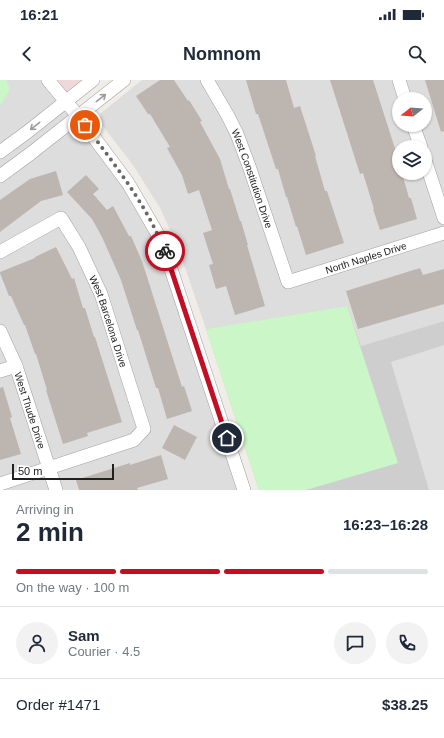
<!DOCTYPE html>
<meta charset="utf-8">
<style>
body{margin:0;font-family:Arial,sans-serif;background:#f2f2f3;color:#1f2937;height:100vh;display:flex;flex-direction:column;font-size:15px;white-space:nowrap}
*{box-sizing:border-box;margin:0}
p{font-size:13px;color:#747a83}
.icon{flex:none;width:22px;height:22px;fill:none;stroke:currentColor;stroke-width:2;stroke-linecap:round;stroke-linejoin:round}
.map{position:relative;height:410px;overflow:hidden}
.drawer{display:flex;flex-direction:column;background:#fff;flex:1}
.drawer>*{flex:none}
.needle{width:26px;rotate:253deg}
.fabs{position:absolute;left:392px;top:12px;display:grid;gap:8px}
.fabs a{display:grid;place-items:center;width:40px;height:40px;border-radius:50%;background:#fff;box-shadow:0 1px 3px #0004;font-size:20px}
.scale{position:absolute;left:12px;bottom:10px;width:102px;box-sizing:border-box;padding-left:4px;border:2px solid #202020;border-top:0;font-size:11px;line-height:14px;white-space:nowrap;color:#202020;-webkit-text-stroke:3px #fff;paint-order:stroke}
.pin{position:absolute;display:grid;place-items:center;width:34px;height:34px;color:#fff;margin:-17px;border:2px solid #fff;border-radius:50%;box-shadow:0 1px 4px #0007}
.courier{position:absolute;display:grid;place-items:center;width:40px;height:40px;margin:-20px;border:3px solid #c30e24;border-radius:50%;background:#fff;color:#222;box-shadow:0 1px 5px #0007}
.head em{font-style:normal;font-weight:800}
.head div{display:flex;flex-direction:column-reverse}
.head{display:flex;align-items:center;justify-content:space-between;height:68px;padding:0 16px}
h1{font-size:26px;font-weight:800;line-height:30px}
.bar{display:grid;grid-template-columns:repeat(4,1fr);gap:6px 4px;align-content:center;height:48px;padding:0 16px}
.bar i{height:5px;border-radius:3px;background:#e0e1e3}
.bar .current{background:#c30e24}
.bar p{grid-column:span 4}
.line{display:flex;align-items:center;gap:10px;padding:0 16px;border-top:1px solid #e0e1e3}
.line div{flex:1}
.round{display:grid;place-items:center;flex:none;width:42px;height:42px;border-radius:21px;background:#f2f2f3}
.status{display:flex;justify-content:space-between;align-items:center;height:28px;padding:0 20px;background:#fff;direction:ltr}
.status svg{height:11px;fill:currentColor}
header{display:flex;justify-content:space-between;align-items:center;height:52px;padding:0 16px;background:#fff;font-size:18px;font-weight:800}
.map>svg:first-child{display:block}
</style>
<div class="status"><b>16:21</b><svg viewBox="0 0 49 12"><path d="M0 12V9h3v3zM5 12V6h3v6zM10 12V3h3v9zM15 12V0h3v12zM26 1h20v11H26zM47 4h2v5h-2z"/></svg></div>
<header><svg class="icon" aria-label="back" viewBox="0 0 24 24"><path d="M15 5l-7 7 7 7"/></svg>Nomnom<svg class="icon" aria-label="search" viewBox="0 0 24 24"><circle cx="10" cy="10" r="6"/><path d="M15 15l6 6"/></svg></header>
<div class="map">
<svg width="444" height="410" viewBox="0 0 444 410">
<rect width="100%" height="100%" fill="#f0ece8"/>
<path fill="#dedddd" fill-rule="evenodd" d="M 0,0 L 48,0 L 143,128 L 244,410 L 0,410 Z
M 142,0 L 444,0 L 444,241 L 361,266 L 347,226 L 206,249 L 178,167 L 160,128 L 133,85 L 102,45 L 100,38 L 101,33 ZM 399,19 L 425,19 L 425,45 L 399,45 ZM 399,67 L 425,67 L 425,93 L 399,93 Z"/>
<path fill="#efd8da" d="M 48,0 L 93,0 L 66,21 Z"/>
<path fill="#cecece" d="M 347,226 L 361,266 L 444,241 L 444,410 L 259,410 L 206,249 Z"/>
<path fill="#caf6c8" d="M 0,0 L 6,0 L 10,9 L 0,26 Z
M 347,226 L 398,383 L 306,410 L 259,410 L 206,249 Z"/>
<path fill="#e0e0e0" d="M 444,265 L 444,410 L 429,410 L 391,282 Z"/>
<path fill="#bdb5b0" d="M 160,0 L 174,0 L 188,21 L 189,20 L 202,41 L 200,42 L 220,79 L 229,109 L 230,109 L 240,141 L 241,141 L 248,165 L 247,165 L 265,226 L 235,235 L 226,206 L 216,209 L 209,185 L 213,184 L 203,153 L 212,150 L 199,110 L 188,114 L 182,95 L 167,68 L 170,67 L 150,34 L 148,34 L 136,16 Z
M 246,0 L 286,0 L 294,28 L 300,26 L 316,76 L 315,76 L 325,111 L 327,111 L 344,163 L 306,175 L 297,146 L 296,147 L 287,117 L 286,117 L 278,89 L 276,89 L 258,34 L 256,34 Z
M 330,0 L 373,0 L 399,81 L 399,93 L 402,93 L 409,118 L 411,118 L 417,139 L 380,150 L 373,129 L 374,129 L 363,93 L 360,94 Z
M 425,0 L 444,0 L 444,51 L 441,52 Z
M 56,91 L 63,115 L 41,121 L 0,152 L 0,120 L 30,99 Z
M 86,95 L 99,109 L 93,114 L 107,130 L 113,126 L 129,156 L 131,156 L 142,181 L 182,307 L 184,306 L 192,331 L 167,339 L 158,308 L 156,308 L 138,250 L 137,250 L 121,200 L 102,157 L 92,139 L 67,112 Z
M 56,167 L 72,199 L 74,198 L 83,228 L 85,228 L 94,257 L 95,257 L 122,342 L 87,353 L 88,356 L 63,364 L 46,310 L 47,310 L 36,274 L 35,274 L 25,245 L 24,245 L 11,216 L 9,216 L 0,193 L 0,192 L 35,178 L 35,177 Z
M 420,188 L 423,195 L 444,189 L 444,224 L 358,249 L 346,211 Z
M 3,307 L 12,337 L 10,338 L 21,374 L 0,380 L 0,308 Z
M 174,345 L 197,357 L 185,380 L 162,368 Z
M 161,375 L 168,399 L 137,408 L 138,410 L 79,410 L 76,400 L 130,383 L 130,385 Z"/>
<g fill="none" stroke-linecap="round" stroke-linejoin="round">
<defs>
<g id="minor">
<path d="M 48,0 L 78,36 L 128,103 L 157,153 L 170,186 L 244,410"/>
<path id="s1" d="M 207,0 L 228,36 L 237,54 L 249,86 L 288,202 L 444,153"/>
<path d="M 399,0 L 405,19"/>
<path d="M 413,45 L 421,67"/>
<path d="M 0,72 L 26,53 L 93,0"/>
<path d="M 425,80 L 444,138"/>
<path d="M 0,96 L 30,74 L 124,0"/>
<path id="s2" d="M 0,172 L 16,163 L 61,138 L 79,167 L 101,214 L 144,349 L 134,360 L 0,404"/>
<path id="s3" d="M 0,251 L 16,286 L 56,410"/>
<path d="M 0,291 L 16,286"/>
</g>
</defs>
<use href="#minor" stroke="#a1a1a1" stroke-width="14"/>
<use href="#minor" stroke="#fff" stroke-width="13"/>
</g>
<defs><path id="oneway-shaft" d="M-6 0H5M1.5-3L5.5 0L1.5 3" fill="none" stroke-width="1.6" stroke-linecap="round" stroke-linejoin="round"/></defs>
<g stroke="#9b9b9b">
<use href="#oneway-shaft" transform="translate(101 18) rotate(-38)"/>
<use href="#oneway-shaft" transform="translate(35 46) rotate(142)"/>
</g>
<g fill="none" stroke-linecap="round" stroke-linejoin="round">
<path stroke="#696766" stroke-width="4" stroke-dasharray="0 7.2" d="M 85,45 C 115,85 146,124 165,171"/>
<path stroke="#c30e24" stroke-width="5" d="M 165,171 L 170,186 L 227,358"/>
</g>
<g text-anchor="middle" stroke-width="3" stroke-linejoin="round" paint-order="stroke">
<g font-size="10" fill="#202020" stroke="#fff">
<text dy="4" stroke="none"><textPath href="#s1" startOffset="109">West Constitution Drive</textPath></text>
<text dy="4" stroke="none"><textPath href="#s1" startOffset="300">North Naples Drive</textPath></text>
<text dy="4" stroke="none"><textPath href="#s2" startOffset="184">West Barcelona Drive</textPath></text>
<text dy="4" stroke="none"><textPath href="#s3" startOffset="85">West Thude Drive</textPath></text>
</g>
</g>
</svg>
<div class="fabs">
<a><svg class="needle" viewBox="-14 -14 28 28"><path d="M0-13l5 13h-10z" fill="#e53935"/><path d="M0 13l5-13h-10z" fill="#747a83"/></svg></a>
<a><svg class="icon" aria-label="layers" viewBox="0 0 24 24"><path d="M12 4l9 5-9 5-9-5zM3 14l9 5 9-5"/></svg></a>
</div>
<div class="scale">50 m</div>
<div class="pin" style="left:85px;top:45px;background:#ea580c"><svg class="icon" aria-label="bag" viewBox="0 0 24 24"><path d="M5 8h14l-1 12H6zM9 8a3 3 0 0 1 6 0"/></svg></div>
<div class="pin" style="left:227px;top:358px;background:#1f2937"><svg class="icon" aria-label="home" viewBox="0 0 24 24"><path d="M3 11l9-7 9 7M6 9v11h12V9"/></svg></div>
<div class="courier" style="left:165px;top:171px"><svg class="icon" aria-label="bike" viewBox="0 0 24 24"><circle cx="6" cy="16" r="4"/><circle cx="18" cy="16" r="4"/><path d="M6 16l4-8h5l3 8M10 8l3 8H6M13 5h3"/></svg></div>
</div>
<section class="drawer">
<div class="head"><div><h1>2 min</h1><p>Arriving in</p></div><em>16:23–16:28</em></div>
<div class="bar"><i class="current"></i><i class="current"></i><i class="current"></i><i></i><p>On the way · 100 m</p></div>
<div class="line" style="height:72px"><a class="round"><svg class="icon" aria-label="person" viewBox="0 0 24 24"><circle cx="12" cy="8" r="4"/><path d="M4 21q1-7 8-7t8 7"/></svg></a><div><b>Sam</b><p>Courier · 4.5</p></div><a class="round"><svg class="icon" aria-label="chat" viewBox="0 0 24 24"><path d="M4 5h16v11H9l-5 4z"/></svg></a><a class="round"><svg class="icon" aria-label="phone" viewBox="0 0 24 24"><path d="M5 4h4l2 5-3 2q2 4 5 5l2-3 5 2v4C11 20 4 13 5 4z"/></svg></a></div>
<div class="line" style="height:52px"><div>Order #1471</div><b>$38.25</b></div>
</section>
